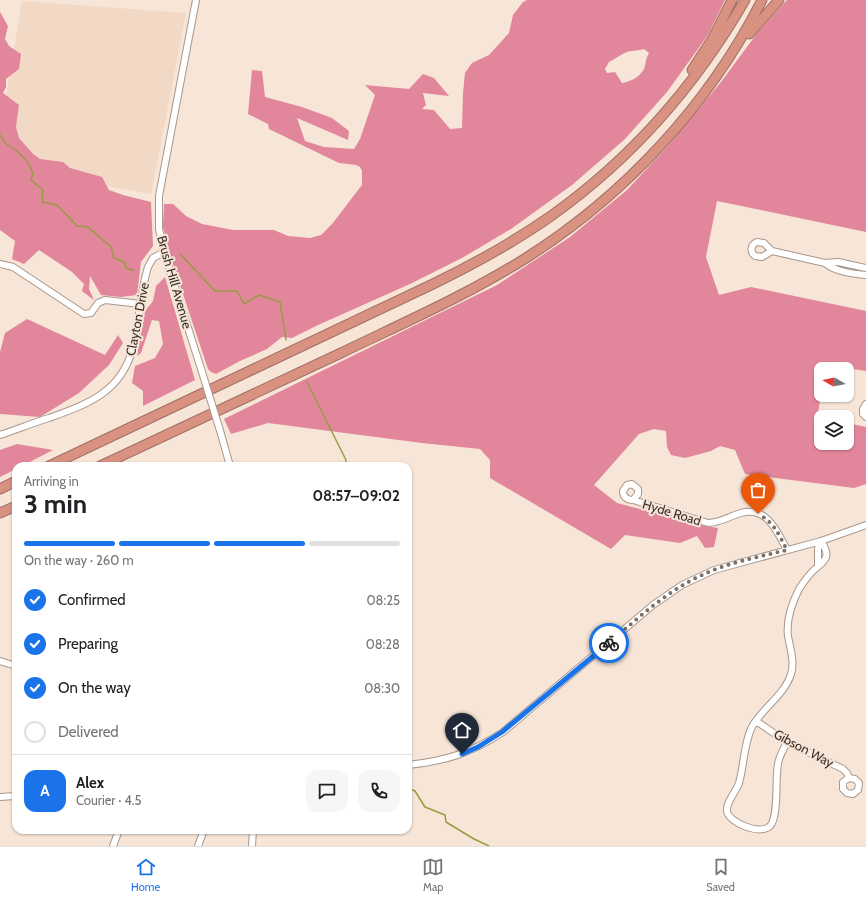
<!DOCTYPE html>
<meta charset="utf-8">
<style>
body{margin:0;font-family:Cabin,sans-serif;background:#f6f6f6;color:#202124;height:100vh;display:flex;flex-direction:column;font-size:15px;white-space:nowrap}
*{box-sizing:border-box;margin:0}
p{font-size:13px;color:#757577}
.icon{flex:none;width:22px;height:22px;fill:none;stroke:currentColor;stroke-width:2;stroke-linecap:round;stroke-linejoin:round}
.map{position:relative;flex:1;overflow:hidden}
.sheet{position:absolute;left:12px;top:462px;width:400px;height:372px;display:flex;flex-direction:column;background:#fff;border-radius:12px;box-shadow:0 1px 3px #0004}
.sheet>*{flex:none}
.needle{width:26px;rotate:279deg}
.buttons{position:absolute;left:814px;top:362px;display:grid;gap:8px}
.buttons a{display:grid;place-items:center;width:40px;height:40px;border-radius:8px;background:#fff;box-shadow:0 1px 3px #0004;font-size:20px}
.pin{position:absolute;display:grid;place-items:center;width:34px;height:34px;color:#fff;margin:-41px -17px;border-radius:50% 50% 50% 0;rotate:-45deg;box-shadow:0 0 4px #0007}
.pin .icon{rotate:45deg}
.courier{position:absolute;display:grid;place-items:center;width:40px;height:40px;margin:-20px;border:3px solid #1a73e8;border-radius:50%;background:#fff;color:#222;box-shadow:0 1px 5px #0007}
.head em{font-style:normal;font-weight:800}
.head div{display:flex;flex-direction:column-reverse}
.head{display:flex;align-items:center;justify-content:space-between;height:68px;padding:0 12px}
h1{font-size:26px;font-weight:800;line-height:30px}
.bar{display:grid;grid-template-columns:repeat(4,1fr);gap:6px 4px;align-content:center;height:48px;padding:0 12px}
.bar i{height:5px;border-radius:3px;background:#e0e0e0}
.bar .selected{background:#1a73e8}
.bar p{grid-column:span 4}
.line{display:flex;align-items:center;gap:10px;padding:0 12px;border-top:1px solid #e0e0e0}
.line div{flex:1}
.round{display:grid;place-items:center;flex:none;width:42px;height:42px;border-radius:12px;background:#f6f6f6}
ol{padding:0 12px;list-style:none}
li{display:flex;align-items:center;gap:12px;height:44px}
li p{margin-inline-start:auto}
li .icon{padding:4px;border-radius:50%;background:#1a73e8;color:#fff;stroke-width:4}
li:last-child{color:#757577}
li i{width:22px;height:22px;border:2px solid #e0e0e0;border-radius:50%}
.dock{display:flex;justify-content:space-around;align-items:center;height:56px;border-top:1px solid #e0e0e0;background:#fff;font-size:11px;color:#757577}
.dock a{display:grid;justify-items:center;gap:2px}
.dock .selected{color:#1a73e8}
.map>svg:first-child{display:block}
</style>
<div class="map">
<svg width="866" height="846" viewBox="0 0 866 846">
<rect width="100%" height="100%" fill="#f7e5d7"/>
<path fill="#f1d9c6" d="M 22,1 L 186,13 L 151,194 L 0,166 L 0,133 Z"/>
<path fill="#e2869c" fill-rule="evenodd" d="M 527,0 L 725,0 L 708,35 L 667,92 L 625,139 L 572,185 L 511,229 L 462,258 L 410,284 L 316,326 L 292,338 L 282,337 L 267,349 L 240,361 L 216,374 L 211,372 L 208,369 L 170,255 L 163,227 L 164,204 L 173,204 L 186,216 L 202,224 L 233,230 L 274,230 L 288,236 L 310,238 L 321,235 L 332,224 L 362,185 L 362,171 L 360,167 L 356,165 L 339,163 L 269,129 L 268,124 L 248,114 L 252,70 L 262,71 L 265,97 L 302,107 L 332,118 L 349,131 L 348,140 L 297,118 L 305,141 L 324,147 L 354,149 L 360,139 L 375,95 L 365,85 L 409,89 L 423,74 L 434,78 L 449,96 L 423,93 L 426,105 L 422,109 L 434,110 L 450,129 L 462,128 L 463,93 L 465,73 L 472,63 L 489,55 L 509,33 L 513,15 L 523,2 ZM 644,49 L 649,53 C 645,60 646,63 644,69 C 639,78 631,81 622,83 L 615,72 L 607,73 L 605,69 L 609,62 C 615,59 621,54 627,52 C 633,50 638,51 644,49 Z
M 787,0 L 866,0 L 866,232 L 717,201 L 706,257 L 719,295 L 751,287 L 866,311 L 866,371 L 827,365 L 826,369 L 821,369 L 821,395 L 817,418 L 821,419 L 821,443 L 847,443 L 847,423 L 866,427 L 866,484 L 854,488 L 745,474 L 735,450 L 720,446 L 711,451 L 685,458 L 671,455 L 667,447 L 666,431 L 654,429 L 639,434 L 594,485 L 617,503 L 705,526 L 718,528 L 714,547 L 705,548 L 697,536 L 680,543 L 625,535 L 611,549 L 490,478 L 490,460 L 480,449 L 422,443 L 268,423 L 231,434 L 224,419 L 497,285 L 570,237 L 627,190 L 668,146 L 721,82 L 758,32 Z
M 0,12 L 8,26 L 5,39 L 9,46 L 21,54 L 19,69 L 6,79 L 6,87 L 3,93 L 19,105 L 16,127 L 19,138 L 33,154 L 40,159 L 63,162 L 70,168 L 102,177 L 109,190 L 123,195 L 151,202 L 153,246 L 141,262 L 137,295 L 121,297 L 101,295 L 90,276 L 89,289 L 94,300 L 82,291 L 84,284 L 72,272 L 39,250 L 24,264 L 12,259 L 15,241 L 0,230 Z
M 165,277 L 195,380 L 143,406 L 143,391 L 132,383 L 135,366 L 155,358 L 163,344 L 159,321 L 152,320 L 141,353 L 137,356 L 145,311 L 153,301 L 156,286 Z
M 27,319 L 105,355 L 118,335 L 123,343 L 109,365 L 79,393 L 40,417 L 0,414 L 0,352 L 5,333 Z
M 17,444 L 53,450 L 22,466 L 16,466 L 16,469 L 0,477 L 0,450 Z"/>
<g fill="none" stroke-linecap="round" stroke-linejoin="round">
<path stroke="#979c42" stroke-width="1.5" d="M 0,135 L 5,143 L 17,151 L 27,161 L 33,173 L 31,180 L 43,190 L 42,202 L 57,205 L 77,226 L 88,227 L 111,247 L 114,258 L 124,262 L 127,269 L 134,270
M 180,254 L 215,291 L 237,291 L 244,304 L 259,295 L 280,302 L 286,340
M 307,382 L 346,460 L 345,466
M 408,788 L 415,791 L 425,807 L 445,815 L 446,822 L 474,839 L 489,846"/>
<defs>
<path id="minor" d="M 196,0 L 159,196 L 159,229 L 164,252 L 202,372
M 757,242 L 764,243 L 772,251 L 762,257 L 755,256 C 750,252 750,245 757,242 Z
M 772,251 L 825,263 L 838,262 L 866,268
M 825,263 C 835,272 853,274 866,275
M 0,264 L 13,267 L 84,314 L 91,313 L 98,303 L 105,300 L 141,304
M 866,404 L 863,409 L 863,414 L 866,417
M 221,434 L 230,466
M 0,435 C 16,430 32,423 49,418 C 88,404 122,392 133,347 C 140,321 140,292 148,267 L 153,258 L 164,252
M 633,500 L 638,494 L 638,489 L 632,484 L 627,485 L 623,491 C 623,497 627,500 633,500 L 708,523 C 723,522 727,517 741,513 C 767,506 777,531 787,550
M 818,566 L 818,548 L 821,541
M 0,661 L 16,666
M 756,721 L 787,742 L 843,769 L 847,773 L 849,778 L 843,782 L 843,789 L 847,793 L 853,794 L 858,790 L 859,783 L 855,779 L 849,778
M 787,742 C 784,749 779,756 778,764 C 775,778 779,817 770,826 C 760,836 728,822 727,811 C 726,802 736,792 739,783 C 744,766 744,741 753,725 C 764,707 785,694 791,674 C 795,662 790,648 788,636 C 786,620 792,603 799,589 C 803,583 807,577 812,572 C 823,561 833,559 821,541
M 408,765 C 446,761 471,753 503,732 L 653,605 L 682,585 L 714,570 L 821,541 L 866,525
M 0,797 L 16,796
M 113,846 L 119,830
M 198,846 L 204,830
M 252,846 L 253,830"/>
<path id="highway" d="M 749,34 L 779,0
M 692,70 L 713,38 L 732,0
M 49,466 L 433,284 C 474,264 514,242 551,216 C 631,159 696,85 745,0
M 100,466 C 180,428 261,391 341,353 C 403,323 467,295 526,258 C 625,195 709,105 762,0
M 0,489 L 16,481
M 0,513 L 16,506"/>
</defs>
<use href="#minor" stroke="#a9978b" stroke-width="8"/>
<use href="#highway" stroke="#a16f64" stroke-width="11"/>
<use href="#minor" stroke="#fff" stroke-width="6"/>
<use href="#highway" stroke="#d99182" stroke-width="9"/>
<defs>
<path id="minor-bridge" d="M 202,372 L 221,434"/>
</defs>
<use href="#minor-bridge" stroke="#a9978b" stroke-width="8" stroke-linecap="butt"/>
<use href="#minor-bridge" stroke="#fff" stroke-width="6"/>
</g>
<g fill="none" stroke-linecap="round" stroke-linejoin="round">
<path stroke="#7b7067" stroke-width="4" stroke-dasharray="0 7.2" d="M 609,643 C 638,618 667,591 702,575 C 729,562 759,557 787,550 C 779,535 774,522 758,514"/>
<path stroke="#1a73e8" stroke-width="5" d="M 462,754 L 478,747 L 502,732 L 609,643"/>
</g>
<g text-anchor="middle" stroke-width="4" stroke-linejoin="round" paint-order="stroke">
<g font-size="13" fill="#38312b" stroke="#f7e5d7">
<text transform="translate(175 282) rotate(74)" y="5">Brush Hill Avenue</text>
<text transform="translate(137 319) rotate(-79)" y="5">Clayton Drive</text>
<text transform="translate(672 512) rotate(17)" y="5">Hyde Road</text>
<text transform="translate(804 748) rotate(28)" y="5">Gibson Way</text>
</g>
</g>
</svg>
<div class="buttons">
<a><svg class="needle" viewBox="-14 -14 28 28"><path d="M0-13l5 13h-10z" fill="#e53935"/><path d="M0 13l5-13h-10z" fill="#757577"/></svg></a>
<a><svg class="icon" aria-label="layers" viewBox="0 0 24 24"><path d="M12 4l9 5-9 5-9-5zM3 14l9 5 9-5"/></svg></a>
</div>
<div class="pin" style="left:758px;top:514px;background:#ea580c"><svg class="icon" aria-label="bag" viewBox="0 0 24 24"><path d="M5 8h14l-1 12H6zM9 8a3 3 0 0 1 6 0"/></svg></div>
<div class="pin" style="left:462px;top:754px;background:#1f2937"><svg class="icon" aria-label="home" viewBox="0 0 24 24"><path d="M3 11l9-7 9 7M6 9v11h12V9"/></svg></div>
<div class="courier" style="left:609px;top:643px"><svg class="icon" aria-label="bike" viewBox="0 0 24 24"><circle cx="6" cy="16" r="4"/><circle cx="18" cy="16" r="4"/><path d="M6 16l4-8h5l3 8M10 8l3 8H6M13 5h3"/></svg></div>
<section class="sheet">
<div class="head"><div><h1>3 min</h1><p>Arriving in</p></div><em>08:57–09:02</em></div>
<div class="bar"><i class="selected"></i><i class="selected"></i><i class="selected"></i><i></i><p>On the way · 260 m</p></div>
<ol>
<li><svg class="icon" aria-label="check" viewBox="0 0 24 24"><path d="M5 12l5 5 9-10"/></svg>Confirmed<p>08:25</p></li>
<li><svg class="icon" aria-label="check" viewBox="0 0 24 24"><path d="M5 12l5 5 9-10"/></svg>Preparing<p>08:28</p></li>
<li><svg class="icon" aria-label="check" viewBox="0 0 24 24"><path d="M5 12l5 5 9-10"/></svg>On the way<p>08:30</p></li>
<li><i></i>Delivered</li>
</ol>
<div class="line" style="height:72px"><b class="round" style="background:#1a73e8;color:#fff">A</b><div><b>Alex</b><p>Courier · 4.5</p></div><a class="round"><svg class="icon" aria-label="chat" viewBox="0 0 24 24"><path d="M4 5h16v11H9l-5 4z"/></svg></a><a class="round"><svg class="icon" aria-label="phone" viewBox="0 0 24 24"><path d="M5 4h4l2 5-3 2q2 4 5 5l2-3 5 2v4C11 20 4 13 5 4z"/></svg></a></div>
</section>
</div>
<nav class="dock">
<a class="selected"><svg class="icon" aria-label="home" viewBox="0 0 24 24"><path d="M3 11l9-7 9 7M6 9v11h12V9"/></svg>Home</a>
<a><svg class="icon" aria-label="map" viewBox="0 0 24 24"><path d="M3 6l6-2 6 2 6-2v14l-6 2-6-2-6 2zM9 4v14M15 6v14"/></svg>Map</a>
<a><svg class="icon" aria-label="saved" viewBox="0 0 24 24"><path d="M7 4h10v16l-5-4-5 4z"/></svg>Saved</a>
</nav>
